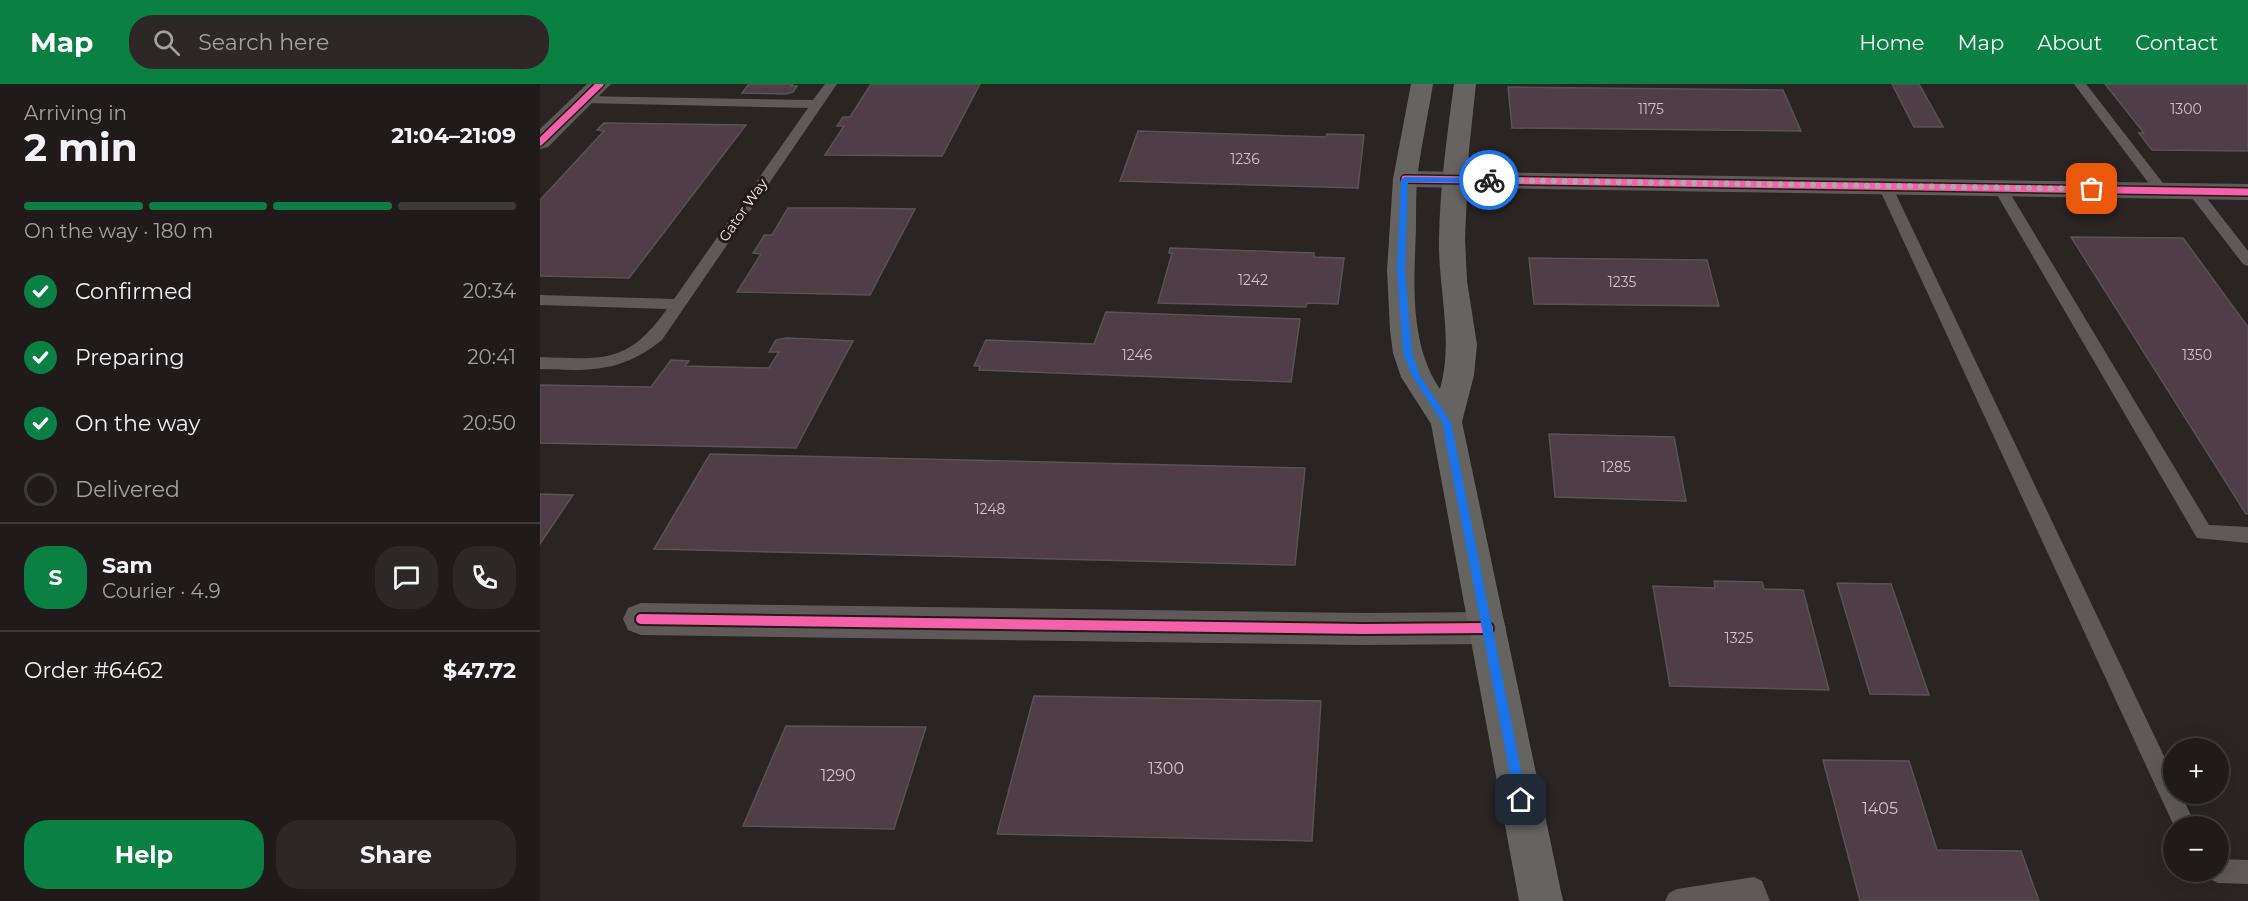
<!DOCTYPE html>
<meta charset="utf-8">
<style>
body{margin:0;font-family:Montserrat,sans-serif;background:#2d2827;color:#f1f3f6;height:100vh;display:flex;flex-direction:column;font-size:22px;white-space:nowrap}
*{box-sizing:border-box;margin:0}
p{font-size:20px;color:#a2a1a2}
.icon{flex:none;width:33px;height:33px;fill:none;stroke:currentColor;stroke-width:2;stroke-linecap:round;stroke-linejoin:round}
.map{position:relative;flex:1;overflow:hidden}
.panel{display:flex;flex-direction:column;background:#201b1a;width:540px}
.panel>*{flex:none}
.fabs{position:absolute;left:1623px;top:654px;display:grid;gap:12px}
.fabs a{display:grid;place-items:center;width:66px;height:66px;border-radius:50%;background:#201b1a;box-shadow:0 6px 24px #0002,0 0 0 2px #3d3939;font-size:30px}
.pin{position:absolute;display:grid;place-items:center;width:51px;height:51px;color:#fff;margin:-26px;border-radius:12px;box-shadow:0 3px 9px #0006}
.courier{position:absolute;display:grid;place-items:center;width:60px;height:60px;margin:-30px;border:4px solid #1a73e8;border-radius:50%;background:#fff;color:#222;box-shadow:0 2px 8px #0007}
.summary em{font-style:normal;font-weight:700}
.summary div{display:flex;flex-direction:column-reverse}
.summary{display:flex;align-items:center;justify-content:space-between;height:102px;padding:0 24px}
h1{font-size:39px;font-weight:700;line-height:45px}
.bar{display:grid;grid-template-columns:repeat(4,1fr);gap:9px 6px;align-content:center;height:72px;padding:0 24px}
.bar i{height:8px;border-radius:4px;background:#3d3939}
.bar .selected{background:#0b8043}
.bar p{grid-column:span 4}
.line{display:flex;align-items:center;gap:15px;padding:0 24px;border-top:2px solid #3d3939}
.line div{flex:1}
.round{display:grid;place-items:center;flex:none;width:63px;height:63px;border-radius:24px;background:#2d2827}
ol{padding:0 24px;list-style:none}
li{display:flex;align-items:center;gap:18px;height:66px}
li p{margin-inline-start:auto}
li .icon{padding:6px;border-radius:50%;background:#0b8043;color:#fff;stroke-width:4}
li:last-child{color:#a2a1a2}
li i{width:33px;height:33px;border:3px solid #3d3939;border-radius:50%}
.primary-button{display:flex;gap:12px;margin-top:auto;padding:12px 24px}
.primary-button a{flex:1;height:69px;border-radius:24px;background:#0b8043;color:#fff;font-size:24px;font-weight:700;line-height:69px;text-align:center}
.primary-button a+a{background:#2d2827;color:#f1f3f6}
header{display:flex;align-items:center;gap:36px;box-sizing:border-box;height:84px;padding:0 30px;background:#0b8043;color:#fff}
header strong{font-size:28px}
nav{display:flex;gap:33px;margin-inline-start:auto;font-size:21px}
.search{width:420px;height:54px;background:#2d2827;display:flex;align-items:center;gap:15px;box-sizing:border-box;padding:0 21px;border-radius:24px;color:#a2a1a2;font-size:22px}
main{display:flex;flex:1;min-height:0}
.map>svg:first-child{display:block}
</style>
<header>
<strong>Map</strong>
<div class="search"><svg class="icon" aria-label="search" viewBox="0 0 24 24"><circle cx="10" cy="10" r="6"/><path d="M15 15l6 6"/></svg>Search here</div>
<nav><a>Home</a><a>Map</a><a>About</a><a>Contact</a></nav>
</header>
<main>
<section class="panel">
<div class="summary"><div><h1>2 min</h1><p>Arriving in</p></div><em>21:04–21:09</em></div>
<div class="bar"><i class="selected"></i><i class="selected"></i><i class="selected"></i><i></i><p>On the way · 180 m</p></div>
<ol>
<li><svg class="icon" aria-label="check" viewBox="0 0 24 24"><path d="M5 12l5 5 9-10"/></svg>Confirmed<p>20:34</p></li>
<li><svg class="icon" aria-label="check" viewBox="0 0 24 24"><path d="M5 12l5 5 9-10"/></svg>Preparing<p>20:41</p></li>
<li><svg class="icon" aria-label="check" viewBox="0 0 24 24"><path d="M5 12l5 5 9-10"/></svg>On the way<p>20:50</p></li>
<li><i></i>Delivered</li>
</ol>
<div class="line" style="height:108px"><b class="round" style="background:#0b8043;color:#fff">S</b><div><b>Sam</b><p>Courier · 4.9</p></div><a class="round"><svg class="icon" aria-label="chat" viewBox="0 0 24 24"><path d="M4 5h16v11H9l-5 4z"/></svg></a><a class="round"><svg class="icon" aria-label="phone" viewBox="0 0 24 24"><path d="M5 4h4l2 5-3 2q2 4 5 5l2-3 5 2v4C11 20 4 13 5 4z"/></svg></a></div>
<div class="line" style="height:78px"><div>Order #6462</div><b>$47.72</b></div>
<div class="primary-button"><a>Help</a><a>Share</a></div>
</section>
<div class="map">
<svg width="1708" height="817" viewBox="0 0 1708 817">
<rect width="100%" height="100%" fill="#2a2423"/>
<path fill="#4f3d47" stroke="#585354" stroke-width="1.5" d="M 209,0 L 253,0 L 251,2 L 257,2 L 253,8 L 246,10 L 202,9 Z
M 331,0 L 440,0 L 402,72 L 285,71 L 304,42 L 297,42 L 303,33 L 310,33 Z
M 1352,0 L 1379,0 L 1403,43 L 1374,43 Z
M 1565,0 L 1708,0 L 1708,67 L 1612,66 L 1599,49 L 1604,49 Z
M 968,3 L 1243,6 L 1261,47 L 972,44 Z
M 64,39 L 206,41 L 89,194 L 0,192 L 0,116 L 64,47 L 57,46 Z
M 598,47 L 786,53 L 787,50 L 824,51 L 818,104 L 580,97 Z
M 248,124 L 306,124 L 375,125 L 330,211 L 197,208 L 221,170 L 213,169 L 221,157 L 224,151 L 232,151 Z
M 1531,153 L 1643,154 L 1708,243 L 1708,430 L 1706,430 Z
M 630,164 L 774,169 L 774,173 L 804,174 L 798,220 L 767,219 L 766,223 L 618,219 L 632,169 L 629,169 Z
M 989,174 L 1167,176 L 1179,222 L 994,220 Z
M 566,228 L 760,235 L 751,298 L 439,286 L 440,282 L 434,282 L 446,256 L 554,260 Z
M 247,254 L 313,257 L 256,364 L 0,359 L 0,301 L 111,303 L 131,276 L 149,277 L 145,282 L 229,284 L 239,268 L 229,268 L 236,256 Z
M 1009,350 L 1134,353 L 1146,417 L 1015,413 Z
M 170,370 L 765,384 L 755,481 L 114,465 Z
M 0,410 L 33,411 L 0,460 Z
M 1174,497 L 1222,498 L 1224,505 L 1263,506 L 1289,606 L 1130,602 L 1113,502 L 1175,504 Z
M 1297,499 L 1351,500 L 1389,611 L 1330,610 Z
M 494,612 L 781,617 L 772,757 L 457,750 Z
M 246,642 L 386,643 L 354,745 L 203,742 Z
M 1283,676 L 1369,677 L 1397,766 L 1481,767 L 1499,817 L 1320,817 Z"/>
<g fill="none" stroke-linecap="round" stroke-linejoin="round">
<path fill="#5f5a59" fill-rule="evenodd" d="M 285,0 L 297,0 L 122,256 C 81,289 50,287 0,285 L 0,273 C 63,275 87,281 127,225 L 0,221 L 0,211 L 134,215 L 268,24 L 43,19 L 37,15 L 39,12 L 273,16 Z
M 1534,0 L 1546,0 L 1626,103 L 1628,106 L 1626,109 L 1616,109 Z
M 1345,98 L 1352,102 L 1634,693 L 1634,710 L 1641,710 L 1656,742 L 1634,742 L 1338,102 Z
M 1460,100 L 1467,104 L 1669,441 L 1708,443 L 1708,459 L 1657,454 L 1453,104 Z
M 1654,103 L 1659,104 L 1708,167 L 1708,182 L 1703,180 L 1649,110 L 1647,107 Z
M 1678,775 L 1708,776 L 1708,800 L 1678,799 L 1670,795 L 1667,788 L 1678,788 Z
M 1214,793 L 1222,797 L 1230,817 L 1125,817 L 1129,809 L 1137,805 Z"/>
<path fill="#5f5a59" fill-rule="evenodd" d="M 47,0 L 71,0 L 8,63 L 0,65 L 0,45 Z
M 101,519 L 824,529 L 948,528 L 961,532 L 966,544 L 961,556 L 948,560 L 824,561 L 101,551 L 88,546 L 83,535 L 88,524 Z"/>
<path fill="#5f5a59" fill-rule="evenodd" d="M 865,87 L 1708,100 L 1708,116 L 865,103 L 856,100 L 853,95 L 856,90 Z"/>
<path fill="#666460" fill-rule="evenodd" d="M 871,0 L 893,0 C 888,31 881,63 877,95 C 876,111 876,128 876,145 C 874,197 869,260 900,305 C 914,256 898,205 899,155 C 900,103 907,51 914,0 L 936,0 L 929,66 L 925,154 L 927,197 L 937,261 L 934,291 L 922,338 L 1023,817 L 979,817 L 891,340 L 861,293 L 853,269 L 850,246 L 847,186 L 853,95 Z"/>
<defs>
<path id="cycleway-far1" d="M 0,58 L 60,0
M 865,95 L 1708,108"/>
<path id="cycleway" d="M 101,535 L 824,545 L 948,544"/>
</defs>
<use href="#cycleway-far1" stroke="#231a16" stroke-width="10"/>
<use href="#cycleway" stroke="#231a16" stroke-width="14"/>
<use href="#cycleway-far1" stroke="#f560ab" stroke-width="7"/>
<use href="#cycleway" stroke="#f560ab" stroke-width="10"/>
</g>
<path fill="#1a73e8" d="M 865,93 L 949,94 L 952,96 L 949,99 L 868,98 L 865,186 L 872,269 L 880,292 L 911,338 L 987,716 L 981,722 L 975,716 L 902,338 L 872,292 L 863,269 L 857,186 L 861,95 Z"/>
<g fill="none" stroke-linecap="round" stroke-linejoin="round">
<path stroke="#b0a9a7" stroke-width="6" stroke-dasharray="0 10.8" d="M 949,96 L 1552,105"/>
</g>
<g text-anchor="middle" stroke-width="6" stroke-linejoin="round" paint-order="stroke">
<g font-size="14" fill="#cec4c4">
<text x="1111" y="30">1175</text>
<text x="1646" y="30">1300</text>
<text x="705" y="80">1236</text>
<text x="713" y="201">1242</text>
<text x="1082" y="203">1235</text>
<text x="597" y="276">1246</text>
<text x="1657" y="276">1350</text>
<text x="1076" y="388">1285</text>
<text x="450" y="430">1248</text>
<text x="1199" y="559">1325</text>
</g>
<g font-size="14" fill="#f8f1ee" stroke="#231a16">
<text transform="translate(203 126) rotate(-55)" y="5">Gator Way</text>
</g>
<g font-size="16" fill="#cec4c4">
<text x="626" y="690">1300</text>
<text x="298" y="697">1290</text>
<text x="1340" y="730">1405</text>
</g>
</g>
</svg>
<div class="fabs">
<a>+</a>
<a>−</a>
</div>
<div class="pin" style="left:1552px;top:105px;background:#ea580c"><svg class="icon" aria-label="bag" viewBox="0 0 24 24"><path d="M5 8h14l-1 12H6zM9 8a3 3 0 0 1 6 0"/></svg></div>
<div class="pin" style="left:981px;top:716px;background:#1f2937"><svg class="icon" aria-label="home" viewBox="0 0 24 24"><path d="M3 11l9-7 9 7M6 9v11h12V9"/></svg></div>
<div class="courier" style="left:949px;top:96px"><svg class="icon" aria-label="bike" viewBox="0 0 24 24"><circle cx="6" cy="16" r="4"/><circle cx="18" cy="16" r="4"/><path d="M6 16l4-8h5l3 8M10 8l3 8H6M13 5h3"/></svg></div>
</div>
</main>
